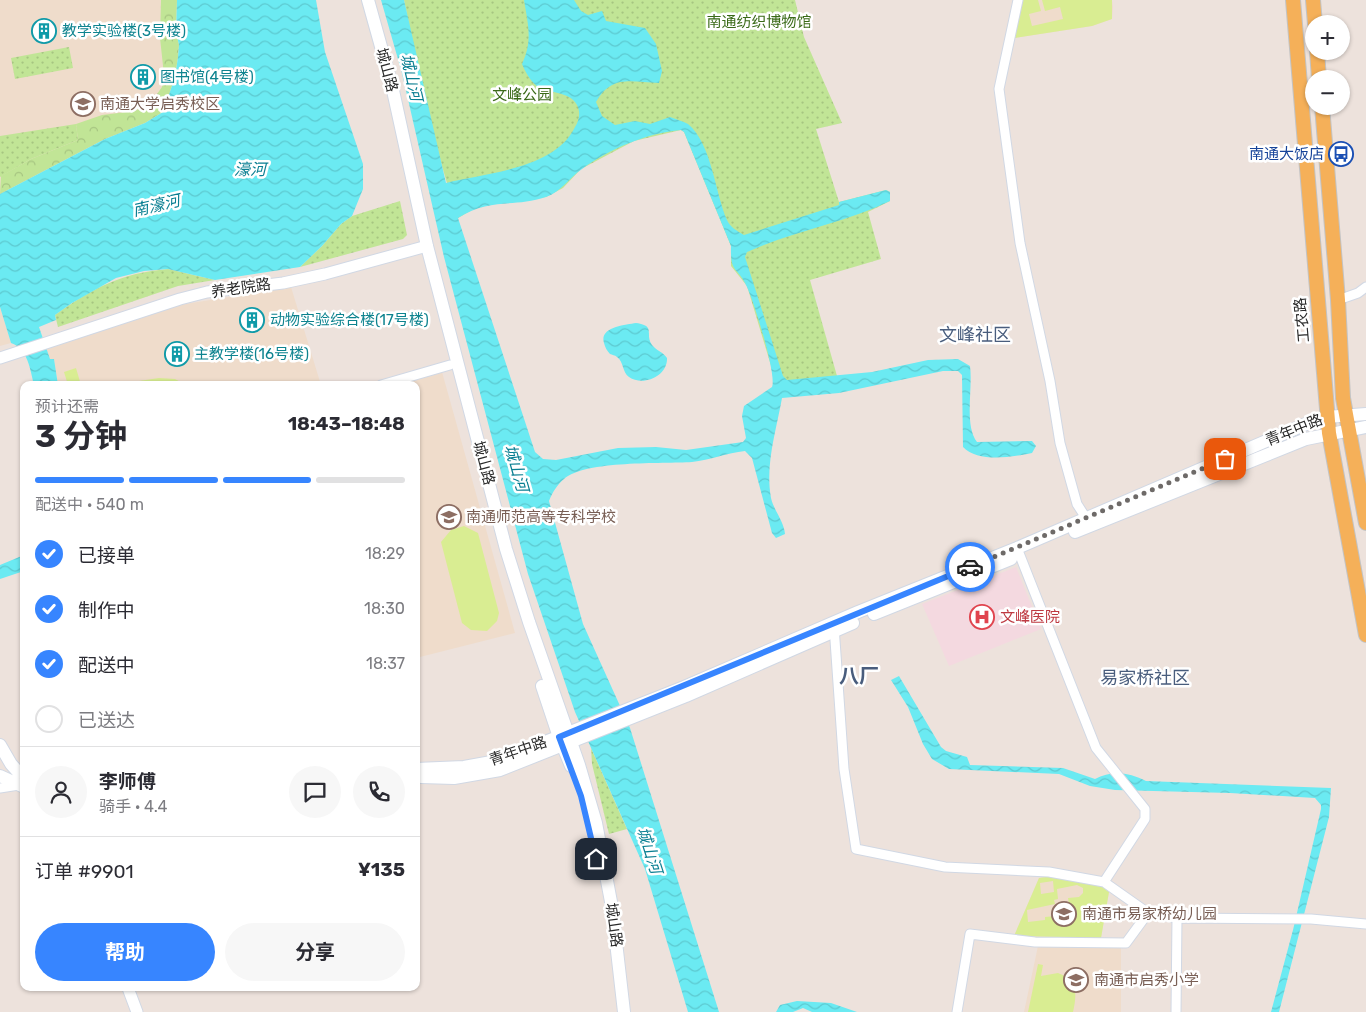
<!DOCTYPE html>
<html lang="zh">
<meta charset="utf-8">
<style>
body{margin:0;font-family:Rubik,"Noto Sans SC",sans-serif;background:#f7f7f7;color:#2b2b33;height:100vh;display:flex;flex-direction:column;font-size:19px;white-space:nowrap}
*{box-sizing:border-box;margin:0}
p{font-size:16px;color:#7c7c81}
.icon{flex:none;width:28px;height:28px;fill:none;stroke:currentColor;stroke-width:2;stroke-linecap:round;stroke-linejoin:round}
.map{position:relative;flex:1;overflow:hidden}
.panel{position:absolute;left:20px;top:381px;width:400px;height:610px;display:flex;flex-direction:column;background:#fff;border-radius:10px;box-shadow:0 1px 4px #0004}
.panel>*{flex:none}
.fabs{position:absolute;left:1305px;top:15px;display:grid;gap:10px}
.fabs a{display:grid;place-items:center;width:45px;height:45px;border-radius:50%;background:#fff;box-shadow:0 1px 4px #0004;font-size:25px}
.pin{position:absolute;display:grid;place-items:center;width:42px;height:42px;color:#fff;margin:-21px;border-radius:10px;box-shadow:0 2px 8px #0006}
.courier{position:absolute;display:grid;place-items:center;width:50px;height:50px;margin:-25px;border:4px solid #3785ff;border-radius:50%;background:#fff;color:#222;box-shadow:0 1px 6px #0007}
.summary em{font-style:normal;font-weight:700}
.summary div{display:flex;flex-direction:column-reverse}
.summary{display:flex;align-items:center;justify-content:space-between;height:85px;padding:0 15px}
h1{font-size:32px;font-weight:700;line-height:38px}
.bar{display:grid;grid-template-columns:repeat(4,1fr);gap:8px 5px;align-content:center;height:60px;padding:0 15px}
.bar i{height:6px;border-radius:4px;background:#e1e1e2}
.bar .selected{background:#3785ff}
.bar p{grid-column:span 4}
.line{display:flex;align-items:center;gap:12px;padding:0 15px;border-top:1px solid #e1e1e2}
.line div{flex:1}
.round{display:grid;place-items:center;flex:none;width:52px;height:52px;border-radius:26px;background:#f7f7f7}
ol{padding:0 15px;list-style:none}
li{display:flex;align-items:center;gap:15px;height:55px}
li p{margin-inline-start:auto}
li .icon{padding:5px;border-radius:50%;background:#3785ff;color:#fff;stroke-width:4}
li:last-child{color:#7c7c81}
li i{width:28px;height:28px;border:2px solid #e1e1e2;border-radius:50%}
.button{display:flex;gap:10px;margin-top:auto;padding:10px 15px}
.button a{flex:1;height:58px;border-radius:30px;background:#3785ff;color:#fff;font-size:20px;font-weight:700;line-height:58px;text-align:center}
.button a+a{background:#f7f7f7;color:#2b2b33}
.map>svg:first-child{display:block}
</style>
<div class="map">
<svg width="1366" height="1012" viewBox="0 0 1366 1012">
<defs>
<pattern id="grass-dots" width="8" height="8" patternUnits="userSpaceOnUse" patternTransform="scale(1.25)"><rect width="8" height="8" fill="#c1e596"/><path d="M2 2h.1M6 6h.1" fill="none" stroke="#a6c581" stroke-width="1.8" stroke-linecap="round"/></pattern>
<pattern id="forest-crowns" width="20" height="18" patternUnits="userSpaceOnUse" patternTransform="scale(1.25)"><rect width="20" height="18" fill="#c1e596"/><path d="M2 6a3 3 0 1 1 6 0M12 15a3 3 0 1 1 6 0" fill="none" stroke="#a6c581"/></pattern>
<pattern id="water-waves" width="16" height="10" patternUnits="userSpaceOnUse" patternTransform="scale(1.25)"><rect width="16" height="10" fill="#6beaf2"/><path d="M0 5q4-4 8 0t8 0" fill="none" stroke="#5dc9d0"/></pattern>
</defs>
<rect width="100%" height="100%" fill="#ede2dc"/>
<path fill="#efdccb" d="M 0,0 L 177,0 L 169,96 L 53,166 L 0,194 Z
M 1021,0 L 1112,0 L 1113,7 L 1112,19 L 1092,26 L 1015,38 Z
M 291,287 L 321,385 L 58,385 L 54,359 L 50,359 L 46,349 L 179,305 Z
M 0,307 L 11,343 L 0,346 Z
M 442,372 L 515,633 L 416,658 L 416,385 L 395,385 Z
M 1052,876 L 1109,892 L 1101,938 L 1014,936 L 1039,878 Z
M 1038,946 L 1121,948 L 1121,1012 L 1024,1012 Z"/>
<path fill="#f4d9e0" d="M 1016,567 L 1041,629 L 949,666 L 922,604 Z"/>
<path fill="url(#grass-dots)" d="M 404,0 L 795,0 L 804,37 L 842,123 L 816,129 L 839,202 L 886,190 L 890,192 L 890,201 L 868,212 L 881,259 L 810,280 L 837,376 L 774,383 L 772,369 L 747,286 L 731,266 L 731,246 L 684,132 L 681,130 L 634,141 L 581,169 L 563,188 L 546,197 L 494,203 L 477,207 L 458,218 C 434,147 419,73 404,0 Z
M 69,47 L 73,68 L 15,79 L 11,58 Z
M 76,124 L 78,140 L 31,159 L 0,177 L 0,136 Z
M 400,201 L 407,235 L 403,239 L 300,267 L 322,246 L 341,224 L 352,216 Z
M 168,269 L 215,280 L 178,286 L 58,327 L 55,315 C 93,288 121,273 168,269 Z
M 591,748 L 627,829 L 609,834 L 592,764 Z"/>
<path fill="url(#forest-crowns)" d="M 161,0 L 177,0 L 176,32 L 179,45 L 178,57 L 175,77 L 163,112 L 145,123 L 105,139 L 0,194 L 1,176 L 31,159 L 78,140 L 76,124 L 102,115 L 135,111 L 152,101 L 162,87 L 164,75 L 160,38 Z"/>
<path fill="#d9ed92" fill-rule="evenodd" d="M 1021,0 L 1038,0 L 1041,11 L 1029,14 L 1032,26 L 1063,19 L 1060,7 L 1045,11 L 1042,0 L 1112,0 L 1112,19 L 1092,26 L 1015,38 Z
M 76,368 L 81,385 L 68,385 L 64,372 Z
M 159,378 L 175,379 L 186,385 L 135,385 L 139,381 Z
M 464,526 L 478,533 L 499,613 L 497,621 L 487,631 L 471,630 L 462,623 L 441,542 L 451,530 Z
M 1052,876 L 1099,884 L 1109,892 L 1101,938 L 1014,936 L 1039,878 ZM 1053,881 L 1054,892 L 1041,894 L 1040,883 ZM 1077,885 L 1083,888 L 1083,893 L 1079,897 L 1068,898 L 1070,912 L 1056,913 L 1056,916 L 1045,917 L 1045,920 L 1028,922 L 1027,910 L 1055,904 L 1054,900 L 1058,899 L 1057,889 Z
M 1038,964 L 1043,965 L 1041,976 L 1058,973 C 1078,980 1077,994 1073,1012 L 1028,1012 Z"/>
<path fill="url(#water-waves)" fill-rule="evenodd" d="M 177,0 L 316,0 L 325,52 L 363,164 L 363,189 L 352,216 L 341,224 L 322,246 L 300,267 L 215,280 L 168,269 L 144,271 L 116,278 L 72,303 L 55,315 L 56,320 L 39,327 L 50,359 L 54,359 L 58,385 L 34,385 C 30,369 28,349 11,343 L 0,307 L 0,194 L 105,139 L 145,123 L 163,112 L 175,77 L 178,57 L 179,45 L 176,32 Z
M 381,0 L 404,0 L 446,183 C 486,173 555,169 575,127 C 579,121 581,113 577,105 C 570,91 549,94 537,86 C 530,81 525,71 522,64 C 533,40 528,25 524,0 L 574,0 L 581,11 L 588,15 L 602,11 L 606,21 L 645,28 L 656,44 L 662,71 L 659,83 C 631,82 612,74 596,102 L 602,116 L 615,125 L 635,121 L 650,124 L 670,117 C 675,119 683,121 688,124 C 712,144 715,193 727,220 C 730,227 737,231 744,235 L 839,205 L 839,202 L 886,190 L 890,192 L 890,201 C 844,223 794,231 747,252 L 745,257 L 783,376 L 787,380 L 872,372 L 928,360 L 958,359 L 970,366 C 973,389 964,425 977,442 L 1032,441 L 1036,446 L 1032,453 C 1012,457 978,463 963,447 L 962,375 L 958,371 L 943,371 L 839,393 L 782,398 C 776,432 765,464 771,498 C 774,511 784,521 785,534 L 776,538 L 772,533 L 752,458 L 745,451 C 727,453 710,460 692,462 C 663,464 585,460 564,479 C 557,485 552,493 549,501 L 583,624 L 630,728 L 719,1012 L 688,1012 L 645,869 L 575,712 L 528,574 L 444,257 L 402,73 ZM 681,130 L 684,132 L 731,246 C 730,275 738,266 747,287 C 754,302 777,375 772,387 L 744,406 L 742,416 L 746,438 L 743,442 L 686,450 L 656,447 L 618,448 L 556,460 L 543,459 L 535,452 L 458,218 C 490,197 514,208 546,197 C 561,192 569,178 582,169 C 609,149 647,133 681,130 Z
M 636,323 C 657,326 644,334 652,345 C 657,351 663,352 667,358 C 668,376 643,387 629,377 C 622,372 624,362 617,357 C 615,355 612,355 610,354 C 607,351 605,347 604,343 C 599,327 625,325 636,323 Z
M 24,555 L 24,571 L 0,579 L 0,565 Z
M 899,676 L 941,747 L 946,751 L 967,757 L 970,765 L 1063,768 L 1095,779 C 1111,770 1129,772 1146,781 L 1331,788 L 1329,817 L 1279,1012 L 1271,1012 L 1293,930 L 1321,809 L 1321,805 L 1315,798 L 1230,793 L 1115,790 L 1090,786 L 1059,774 L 949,769 L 932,759 L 923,744 L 908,707 L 891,680 Z
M 797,1001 L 831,1003 L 857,1012 L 812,1012 L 803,1008 L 793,1012 L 776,1012 L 780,1005 Z"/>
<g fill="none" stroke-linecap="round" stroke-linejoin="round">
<defs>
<path id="minor" d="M 1018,0 L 999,89 L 1020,243 L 1050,381 L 1060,443 L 1077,504 L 1086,518
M 1338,300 L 1358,293 L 1366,287
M 381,385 L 450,365
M 1017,548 L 1096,748 L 1145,809 L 1145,819 L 1104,882
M 834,626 L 844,769 L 856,849 L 945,867 L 1049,872 L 1104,882 L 1148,913 L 1177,918 L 1311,919 L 1366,924
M 0,788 L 19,785
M 957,1012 L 970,934 L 1035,942 L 1126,943 L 1148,913
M 1176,1012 L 1177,918"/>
<path id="tertiary" d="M 0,358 L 180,299 L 207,292 L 283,283 L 325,274 L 427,246
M 128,988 L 137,1012"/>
<path id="secondary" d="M 368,0 L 392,86 L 427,246 L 506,549 L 529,622 L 579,765 L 596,823 L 612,907 L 624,1012
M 1075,532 L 1306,439 L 1366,427
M 874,614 L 1011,559
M 542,686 L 559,737 L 571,766
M 0,745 L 11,764 L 19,773
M 416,769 L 464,767 L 497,761 L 684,687 L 858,612 L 1017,548 L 1306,424 L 1327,417 L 1366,414
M 0,776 L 24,787
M 421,777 L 454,778 L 500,770 L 686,696 L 853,623"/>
<path id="primary" d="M 1293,0 L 1329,433 L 1366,635
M 1313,0 L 1315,24
M 1317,51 L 1319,79
M 1322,106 L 1338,300 L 1343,398 L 1366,523"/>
</defs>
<use href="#minor" stroke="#d1d8e4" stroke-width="11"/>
<use href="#tertiary" stroke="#d1d8e4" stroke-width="13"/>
<use href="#secondary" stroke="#d1d8e4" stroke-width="14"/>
<use href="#primary" stroke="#c3c3c3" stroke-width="16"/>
<use href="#minor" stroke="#fff" stroke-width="9"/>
<use href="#tertiary" stroke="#fff" stroke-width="11"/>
<use href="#secondary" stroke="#fff" stroke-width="12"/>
<use href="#primary" stroke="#f5b059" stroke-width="14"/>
</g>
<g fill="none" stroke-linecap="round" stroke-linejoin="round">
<path stroke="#6e6a68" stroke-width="5" stroke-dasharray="0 9" d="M 970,567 L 1225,459"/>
<path stroke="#3785ff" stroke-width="6" d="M 596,859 L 581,796 L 559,737 L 970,567"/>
</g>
<defs>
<symbol id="building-ring" viewBox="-11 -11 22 22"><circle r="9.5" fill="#fff" stroke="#0f9aa8" stroke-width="1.5"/><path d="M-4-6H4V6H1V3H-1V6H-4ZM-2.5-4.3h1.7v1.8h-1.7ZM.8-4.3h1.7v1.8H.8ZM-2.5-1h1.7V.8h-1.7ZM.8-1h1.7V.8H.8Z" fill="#0f9aa8"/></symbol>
<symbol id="school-ring" viewBox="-11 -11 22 22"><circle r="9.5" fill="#fff" stroke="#8d6e63" stroke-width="1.5"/><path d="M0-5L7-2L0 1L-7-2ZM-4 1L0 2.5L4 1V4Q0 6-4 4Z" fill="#8d6e63"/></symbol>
<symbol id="bus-ring" viewBox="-11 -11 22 22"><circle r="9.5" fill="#fff" stroke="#1a4fb4" stroke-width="1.5"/><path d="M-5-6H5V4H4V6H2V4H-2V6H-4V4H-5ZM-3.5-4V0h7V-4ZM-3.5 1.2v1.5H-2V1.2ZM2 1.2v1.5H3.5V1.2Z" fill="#1a4fb4"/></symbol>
<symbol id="university-ring" viewBox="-11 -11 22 22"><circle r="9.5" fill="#fff" stroke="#8d6e63" stroke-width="1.5"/><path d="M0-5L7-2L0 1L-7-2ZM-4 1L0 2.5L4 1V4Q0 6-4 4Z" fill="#8d6e63"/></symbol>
<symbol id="hospital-ring" viewBox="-11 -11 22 22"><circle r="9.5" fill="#fff" stroke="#e0444e" stroke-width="1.5"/><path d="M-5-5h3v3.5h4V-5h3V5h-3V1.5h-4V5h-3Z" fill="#e0444e"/></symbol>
</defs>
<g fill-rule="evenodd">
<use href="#building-ring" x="30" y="17" width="28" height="28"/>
<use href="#building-ring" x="129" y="63" width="28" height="28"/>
<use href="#school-ring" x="69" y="90" width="28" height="28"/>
<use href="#bus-ring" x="1327" y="140" width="28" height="28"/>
<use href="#building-ring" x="238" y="306" width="28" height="28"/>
<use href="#building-ring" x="163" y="340" width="28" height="28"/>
<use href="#university-ring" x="435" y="503" width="28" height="28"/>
<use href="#hospital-ring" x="968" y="603" width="28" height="28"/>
<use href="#school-ring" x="1050" y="900" width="28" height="28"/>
<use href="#school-ring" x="1062" y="966" width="28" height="28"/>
</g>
<g text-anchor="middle" stroke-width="5" stroke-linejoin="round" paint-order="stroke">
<g font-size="15" fill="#3a6a18" stroke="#fff">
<text x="759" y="27">南通纺织博物馆</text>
<text x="522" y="100">文峰公园</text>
</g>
<g font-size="15" fill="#0d838f" stroke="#fff" text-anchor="start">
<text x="62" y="36">教学实验楼(3号楼)</text>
<text x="160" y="82">图书馆(4号楼)</text>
<text x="270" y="325">动物实验综合楼(17号楼)</text>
<text x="194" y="359">主教学楼(16号楼)</text>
</g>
<g font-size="15" fill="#2a2a2a" stroke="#fff">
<text transform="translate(387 70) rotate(75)" y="5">城山路</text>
<text transform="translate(241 288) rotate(-8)" y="5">养老院路</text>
<text transform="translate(1302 320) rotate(-95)" y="5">工农路</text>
<text transform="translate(1294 430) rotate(-22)" y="5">青年中路</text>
<text transform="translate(484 463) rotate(75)" y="5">城山路</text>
<text transform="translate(518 751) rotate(-19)" y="5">青年中路</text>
<text transform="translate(614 925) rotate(82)" y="5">城山路</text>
</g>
<g font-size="15" fill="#785e54" stroke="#fff" text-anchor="start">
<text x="100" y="109">南通大学启秀校区</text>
<text x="466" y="522">南通师范高等专科学校</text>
<text x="1082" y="919">南通市易家桥幼儿园</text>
<text x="1094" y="985">南通市启秀小学</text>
</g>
<g font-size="15" fill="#164399" stroke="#fff" text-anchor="end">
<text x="1324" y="159">南通大饭店</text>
</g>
<g font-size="15" fill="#be3a42" stroke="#fff" text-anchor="start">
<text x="1000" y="622">文峰医院</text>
</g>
<g font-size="16" font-style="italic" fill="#0a7f92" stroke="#fff">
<text transform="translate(412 77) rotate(77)" y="6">城山河</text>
<text x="250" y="175">濠河</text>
<text transform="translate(156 205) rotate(-13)" y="6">南濠河</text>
<text transform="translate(517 468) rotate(74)" y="6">城山河</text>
<text transform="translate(650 850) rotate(72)" y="6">城山河</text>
</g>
<g font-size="18" fill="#495d7d" stroke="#fff">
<text x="975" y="341">文峰社区</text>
<text x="1145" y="684">易家桥社区</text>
</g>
<g font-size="20" font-weight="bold" fill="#495d7d" stroke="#fff">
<text x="859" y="683">八厂</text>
</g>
</g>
</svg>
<div class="fabs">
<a>+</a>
<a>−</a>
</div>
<div class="pin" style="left:1225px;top:459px;background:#ea580c"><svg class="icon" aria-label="bag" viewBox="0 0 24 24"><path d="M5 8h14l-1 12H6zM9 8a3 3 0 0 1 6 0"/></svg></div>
<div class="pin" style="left:596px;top:859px;background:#1f2937"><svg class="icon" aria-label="home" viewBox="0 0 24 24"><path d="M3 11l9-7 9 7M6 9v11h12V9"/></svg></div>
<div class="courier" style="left:970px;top:567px"><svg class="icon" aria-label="car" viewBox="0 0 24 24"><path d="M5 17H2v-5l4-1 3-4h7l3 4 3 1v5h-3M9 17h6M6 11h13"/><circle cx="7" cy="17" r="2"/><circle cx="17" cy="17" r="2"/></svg></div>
<section class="panel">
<div class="summary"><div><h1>3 分钟</h1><p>预计还需</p></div><em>18:43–18:48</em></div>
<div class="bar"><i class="selected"></i><i class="selected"></i><i class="selected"></i><i></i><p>配送中 · 540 m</p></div>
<ol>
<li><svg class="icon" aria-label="check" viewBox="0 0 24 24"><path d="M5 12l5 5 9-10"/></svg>已接单<p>18:29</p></li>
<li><svg class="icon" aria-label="check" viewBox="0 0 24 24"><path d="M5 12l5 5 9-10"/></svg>制作中<p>18:30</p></li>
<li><svg class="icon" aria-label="check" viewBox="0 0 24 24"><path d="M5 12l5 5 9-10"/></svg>配送中<p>18:37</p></li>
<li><i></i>已送达</li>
</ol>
<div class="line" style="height:90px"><a class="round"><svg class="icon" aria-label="person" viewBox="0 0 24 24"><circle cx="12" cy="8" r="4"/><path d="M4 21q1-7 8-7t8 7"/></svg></a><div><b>李师傅</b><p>骑手 · 4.4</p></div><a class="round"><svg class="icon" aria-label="chat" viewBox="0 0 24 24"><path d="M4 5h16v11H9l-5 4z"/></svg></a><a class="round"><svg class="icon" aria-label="phone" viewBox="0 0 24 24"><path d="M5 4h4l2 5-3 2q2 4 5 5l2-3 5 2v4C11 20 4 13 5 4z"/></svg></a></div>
<div class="line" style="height:65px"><div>订单 #9901</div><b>¥135</b></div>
<div class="button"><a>帮助</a><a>分享</a></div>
</section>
</div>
